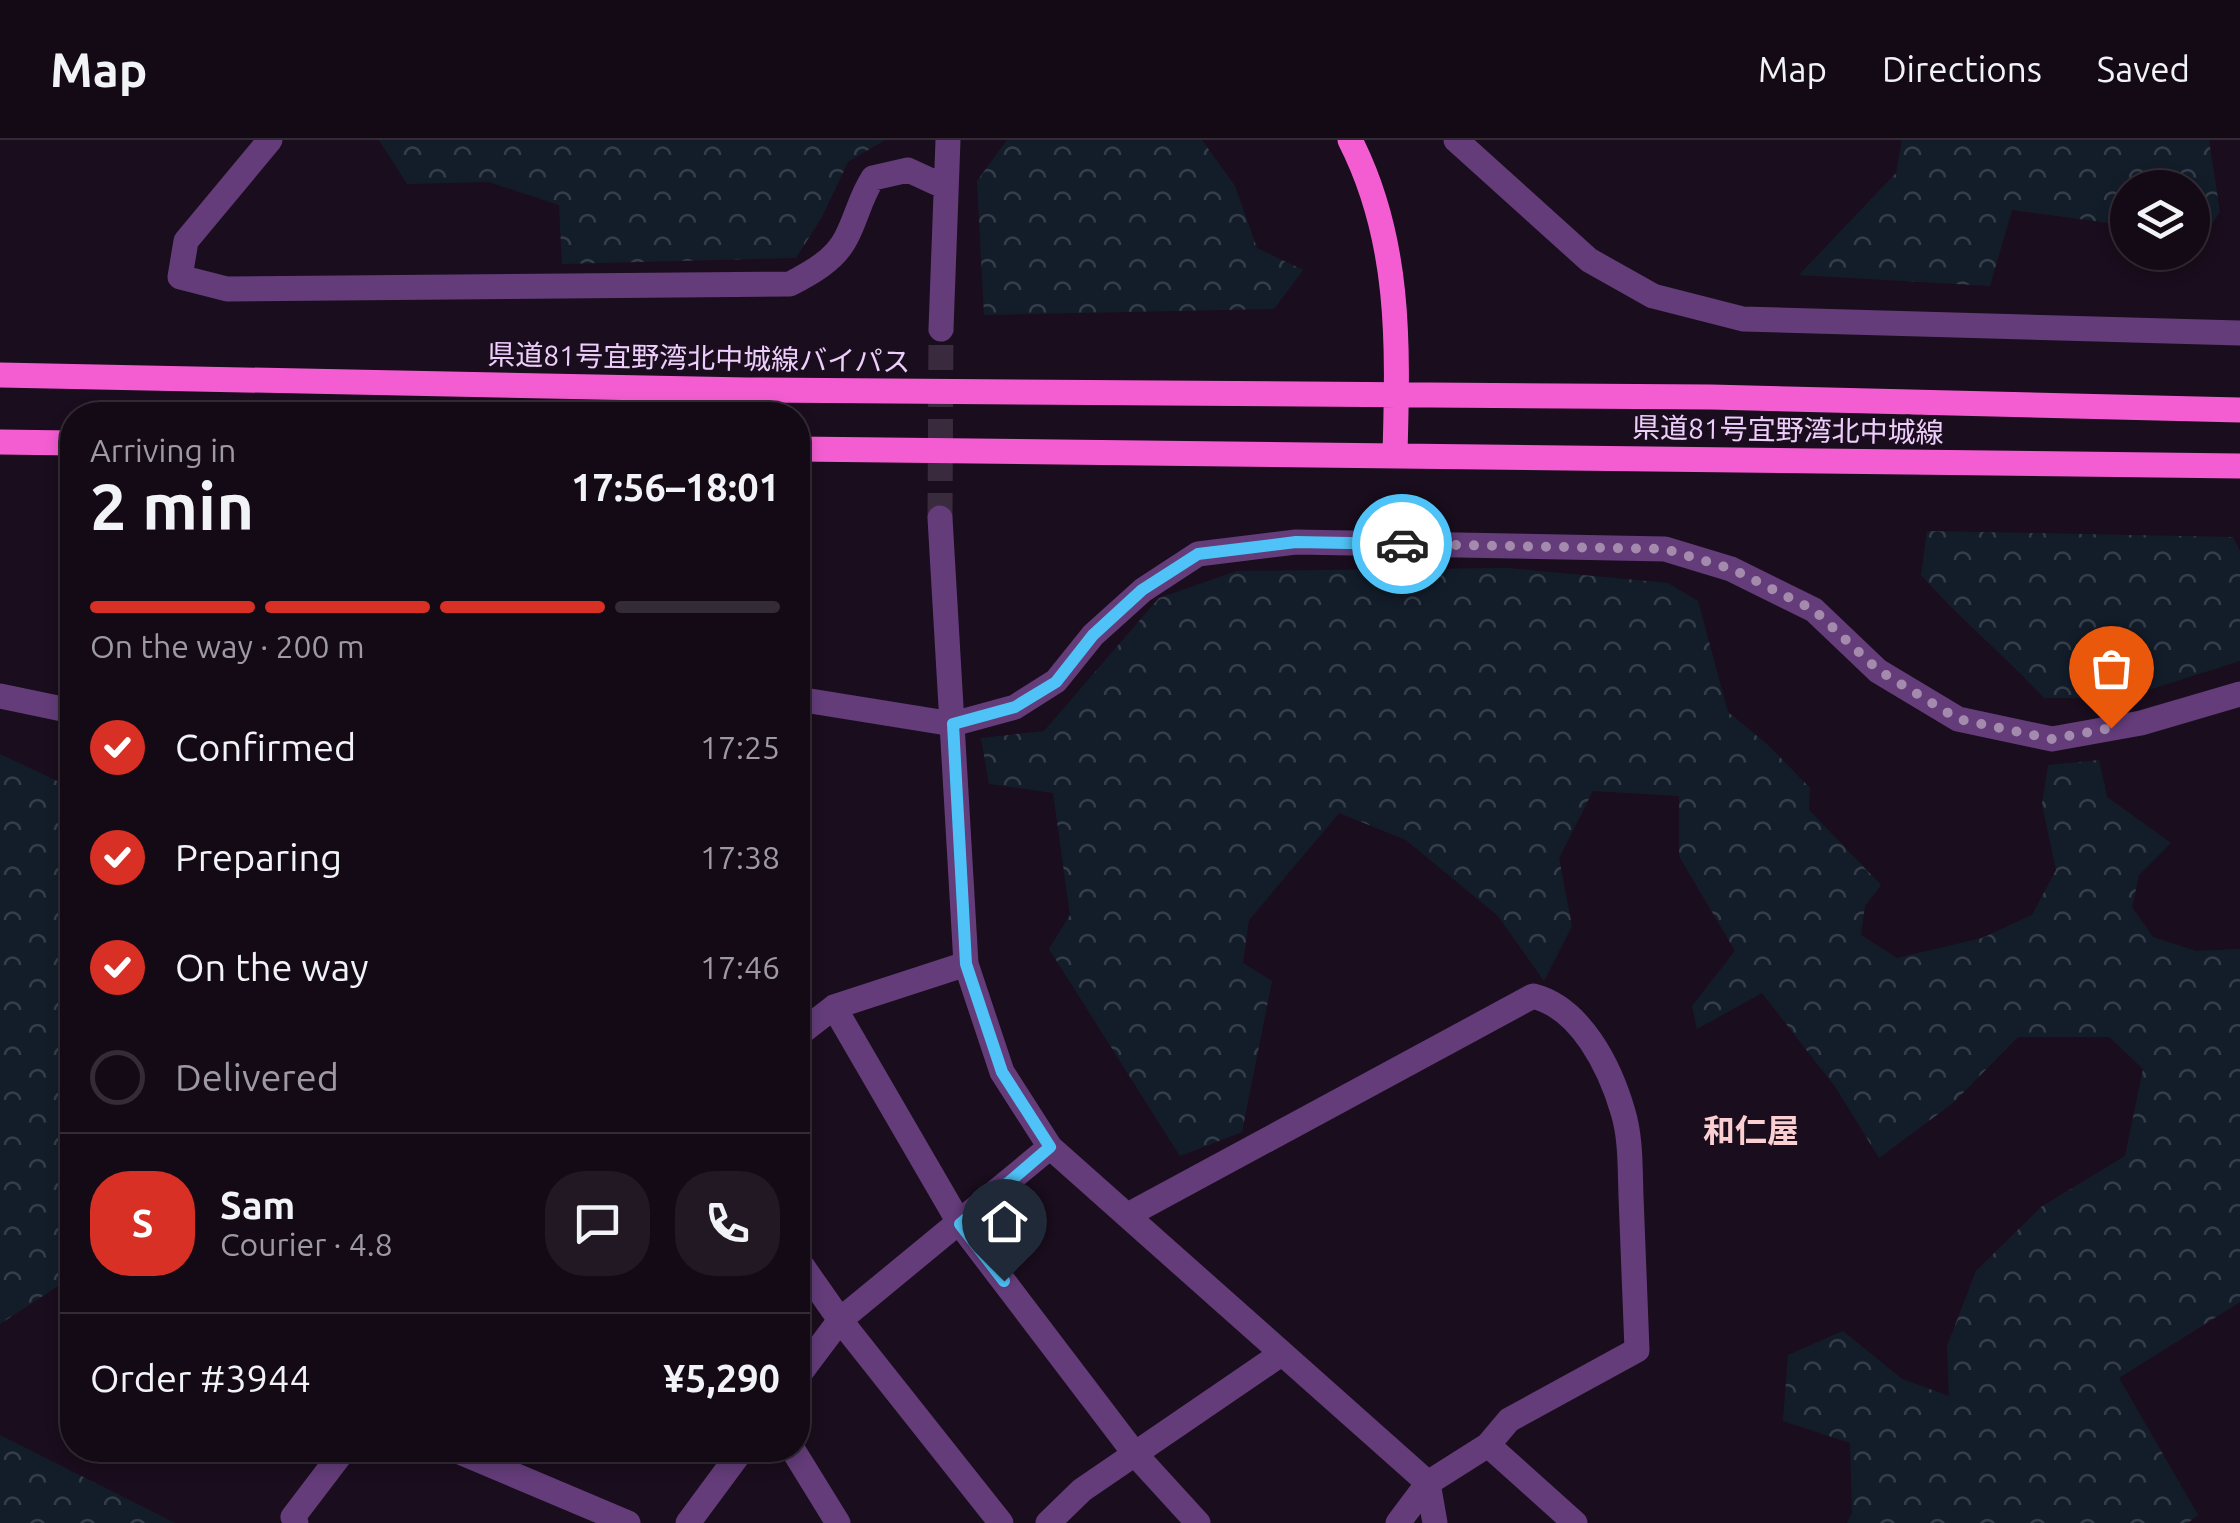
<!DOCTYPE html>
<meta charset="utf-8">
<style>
body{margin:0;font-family:Ubuntu,"Noto Sans JP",sans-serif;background:#211823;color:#f1f3f6;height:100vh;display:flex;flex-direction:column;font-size:38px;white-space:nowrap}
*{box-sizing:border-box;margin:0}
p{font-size:32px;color:#9d9aa1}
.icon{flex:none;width:55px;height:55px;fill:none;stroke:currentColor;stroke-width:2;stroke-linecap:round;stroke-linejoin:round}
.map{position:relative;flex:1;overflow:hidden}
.details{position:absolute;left:60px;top:262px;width:750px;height:1060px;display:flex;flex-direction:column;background:#140a16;border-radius:40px;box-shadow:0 5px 15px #0003,0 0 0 2px #332b35}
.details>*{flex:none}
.fabs{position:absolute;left:2110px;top:30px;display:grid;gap:20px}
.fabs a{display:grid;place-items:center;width:100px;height:100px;border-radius:50%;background:#140a16;box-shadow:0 5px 15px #0003,0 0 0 2px #332b35;font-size:50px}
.pin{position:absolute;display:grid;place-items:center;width:85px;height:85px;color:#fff;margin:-102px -42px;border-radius:50% 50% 50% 0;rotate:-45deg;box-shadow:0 0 10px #0007}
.pin .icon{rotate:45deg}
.courier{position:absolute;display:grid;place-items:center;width:100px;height:100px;margin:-50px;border:8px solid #4fc3f7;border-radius:50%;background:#fff;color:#222;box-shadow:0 2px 12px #0007}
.head em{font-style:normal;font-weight:700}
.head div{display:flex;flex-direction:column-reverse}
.head{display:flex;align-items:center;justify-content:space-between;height:170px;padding:0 30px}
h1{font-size:65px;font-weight:700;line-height:75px}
.bar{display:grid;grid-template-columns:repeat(4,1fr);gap:15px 10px;align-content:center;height:120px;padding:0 30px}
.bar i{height:12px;border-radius:8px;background:#332b35}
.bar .active{background:#d93025}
.bar p{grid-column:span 4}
.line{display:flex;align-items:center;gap:25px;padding:0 30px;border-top:2px solid #332b35}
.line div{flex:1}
.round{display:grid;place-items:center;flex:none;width:105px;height:105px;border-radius:40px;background:#211823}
ol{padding:0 30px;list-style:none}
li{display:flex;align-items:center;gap:30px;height:110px}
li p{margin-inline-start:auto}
li .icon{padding:10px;border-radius:50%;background:#d93025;color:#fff;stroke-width:4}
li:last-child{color:#9d9aa1}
li i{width:55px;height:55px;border:5px solid #332b35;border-radius:50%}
header{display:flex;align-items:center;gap:60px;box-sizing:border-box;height:140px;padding:0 50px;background:#140a16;border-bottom:2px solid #332b35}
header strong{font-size:48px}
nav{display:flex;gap:55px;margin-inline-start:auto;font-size:35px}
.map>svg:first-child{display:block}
</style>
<header>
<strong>Map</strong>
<nav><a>Map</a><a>Directions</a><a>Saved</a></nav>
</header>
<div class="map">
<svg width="2240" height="1383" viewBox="0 0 2240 1383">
<defs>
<pattern id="forest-crowns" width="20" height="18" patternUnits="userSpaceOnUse" patternTransform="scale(2.5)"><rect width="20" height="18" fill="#131d2a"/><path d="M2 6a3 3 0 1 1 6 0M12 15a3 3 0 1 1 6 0" fill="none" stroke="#363d4a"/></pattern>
</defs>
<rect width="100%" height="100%" fill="#1a0d1d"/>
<path fill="url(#forest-crowns)" d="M 379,0 L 885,0 L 848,22 L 822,77 L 796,118 L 562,124 L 559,65 L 489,42 L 407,44 Z
M 1007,0 L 1202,0 L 1235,46 L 1257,108 L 1303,130 L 1274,169 L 984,175 L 977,41 Z
M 1902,0 L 2209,0 L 2220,72 L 2193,111 L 2192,48 L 2128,48 L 2127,91 L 2109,83 L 2012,70 L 1990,146 L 1799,135 L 1896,33 Z
M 1927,391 L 2233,397 L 2240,411 L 2240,521 L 2123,558 L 2044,558 C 2004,515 1960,479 1921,435 Z
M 1507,428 L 1668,443 L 1698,461 L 1728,572 L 1768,605 L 1810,648 L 1809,670 L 1881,745 L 1865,766 L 1861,795 L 1897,818 L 1982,798 L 2032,775 L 2056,730 L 2042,664 L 2048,625 L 2099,620 L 2107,657 L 2171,703 L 2139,735 L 2132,767 L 2153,797 L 2196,811 L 2240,809 L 2240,1162 L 2119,1238 L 2198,1375 L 2188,1383 L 1847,1383 L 1852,1373 L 1850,1303 L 1783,1281 L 1788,1215 L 1843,1191 L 1902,1239 L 1949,1256 L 1947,1206 L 1976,1131 L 2041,1067 L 2125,1016 L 2143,929 L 2109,897 L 2018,897 L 1953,963 L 1879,1018 L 1836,948 L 1762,853 L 1697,889 L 1692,866 L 1735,811 L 1679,716 L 1679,656 L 1593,651 L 1559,718 L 1572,786 L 1544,841 L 1498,776 L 1406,700 L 1339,673 L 1249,780 L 1243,823 L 1272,841 L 1242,992 L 1180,1016 L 1049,809 L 1070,775 L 1053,653 L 989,644 L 981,598 L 1044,591 L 1159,458 L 1237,431 Z
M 0,614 L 72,648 L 72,1137 L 0,1184 Z
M 0,1295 L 175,1383 L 0,1383 Z"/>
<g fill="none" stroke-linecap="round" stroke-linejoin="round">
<path stroke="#3a2a3e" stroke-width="25" stroke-dasharray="25 12" stroke-linecap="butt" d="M 940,378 L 941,189"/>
<path stroke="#633c79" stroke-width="25" d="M 270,0 L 186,101 L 180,137 L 227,149 L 790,144 C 811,133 835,120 846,98 C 857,77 860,58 873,38 L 908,30 L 945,47
M 1456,0 L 1589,120 L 1653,156 L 1743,179 L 2240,193
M 941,189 L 948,0
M 940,378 L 966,824 L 1002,932 L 1050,1007 L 1428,1343 L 1398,1383
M 0,556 L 72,571
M 798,559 L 953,584 L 1015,567 L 1056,541 L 1093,495 L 1143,450 L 1198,414 L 1296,402 L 1665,409 L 1731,429 L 1814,470 L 1878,531 L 1958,579 L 2052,599 L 2141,583 L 2240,554
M 834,867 L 960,1084 L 1135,1314 L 1198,1383
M 798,895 L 834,867 L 966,824
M 1128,1075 L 1533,856 C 1581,868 1610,927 1623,972 C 1631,998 1630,1029 1631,1056 C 1633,1107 1635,1158 1637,1210 L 1509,1280 L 1488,1305
M 798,1120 L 840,1180 L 1001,1383
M 798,1236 L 840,1180 L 1050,1007
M 455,1310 L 628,1383
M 793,1310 L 838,1383
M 296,1383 L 293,1377 L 344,1310
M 688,1383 L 742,1310
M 1048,1383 L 1082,1350 L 1281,1214
M 1435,1383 L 1428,1343 L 1488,1305 L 1575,1383"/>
<path stroke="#f35dd1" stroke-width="25" d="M 1350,0 C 1401,100 1398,204 1395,314
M 0,235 L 747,250 L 1711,257 L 2240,270
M 0,302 L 72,303
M 798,309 L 2240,326"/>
</g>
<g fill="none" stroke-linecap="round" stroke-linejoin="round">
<path stroke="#a48aad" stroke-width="10" stroke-dasharray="0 18" d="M 1402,404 L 1665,409 L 1732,429 L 1814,470 L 1878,530 L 1958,579 L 2052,599 L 2111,588"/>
<path stroke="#4fc3f7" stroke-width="12" d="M 1004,1141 L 960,1084 L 1050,1007 L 1002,932 L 966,824 L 953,584 L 1015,567 L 1056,542 L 1093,495 L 1142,450 L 1198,414 L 1296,402 L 1402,404"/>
</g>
<g text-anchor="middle" stroke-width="8" stroke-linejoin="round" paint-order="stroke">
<g font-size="28" fill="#eecefb" stroke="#1a0d1d">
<text transform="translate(699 218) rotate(1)" y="10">県道81号宜野湾北中城線バイパス</text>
<text transform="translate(1788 290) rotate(1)" y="10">県道81号宜野湾北中城線</text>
</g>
<g font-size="32" font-weight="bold" fill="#fbcfd1" stroke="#1a0d1d">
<text x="1751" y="1002">和仁屋</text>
</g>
</g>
</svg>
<div class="fabs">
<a><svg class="icon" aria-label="layers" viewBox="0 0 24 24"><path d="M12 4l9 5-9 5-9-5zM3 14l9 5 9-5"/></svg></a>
</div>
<div class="pin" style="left:2111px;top:588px;background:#ea580c"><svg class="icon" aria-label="bag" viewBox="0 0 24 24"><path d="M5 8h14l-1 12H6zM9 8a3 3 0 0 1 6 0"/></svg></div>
<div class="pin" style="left:1004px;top:1141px;background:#1f2937"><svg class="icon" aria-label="home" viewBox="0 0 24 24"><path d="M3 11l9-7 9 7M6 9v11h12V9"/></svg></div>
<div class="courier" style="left:1402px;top:404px"><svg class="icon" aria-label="car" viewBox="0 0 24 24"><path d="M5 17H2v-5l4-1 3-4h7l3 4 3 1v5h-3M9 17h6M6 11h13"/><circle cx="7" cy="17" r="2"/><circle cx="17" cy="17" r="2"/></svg></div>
<section class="details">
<div class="head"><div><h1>2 min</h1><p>Arriving in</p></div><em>17:56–18:01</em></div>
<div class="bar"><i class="active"></i><i class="active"></i><i class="active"></i><i></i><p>On the way · 200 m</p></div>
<ol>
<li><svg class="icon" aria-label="check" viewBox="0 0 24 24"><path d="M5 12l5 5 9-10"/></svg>Confirmed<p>17:25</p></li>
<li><svg class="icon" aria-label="check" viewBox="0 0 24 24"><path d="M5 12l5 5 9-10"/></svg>Preparing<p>17:38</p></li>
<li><svg class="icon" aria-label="check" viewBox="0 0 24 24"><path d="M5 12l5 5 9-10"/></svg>On the way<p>17:46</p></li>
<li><i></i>Delivered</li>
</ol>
<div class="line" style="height:180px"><b class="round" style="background:#d93025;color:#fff">S</b><div><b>Sam</b><p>Courier · 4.8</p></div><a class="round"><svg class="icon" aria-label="chat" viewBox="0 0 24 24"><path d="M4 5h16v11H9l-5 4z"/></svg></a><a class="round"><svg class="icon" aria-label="phone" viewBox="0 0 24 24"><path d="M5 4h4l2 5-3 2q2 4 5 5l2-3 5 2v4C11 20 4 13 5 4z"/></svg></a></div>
<div class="line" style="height:130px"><div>Order #3944</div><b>¥5,290</b></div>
</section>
</div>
